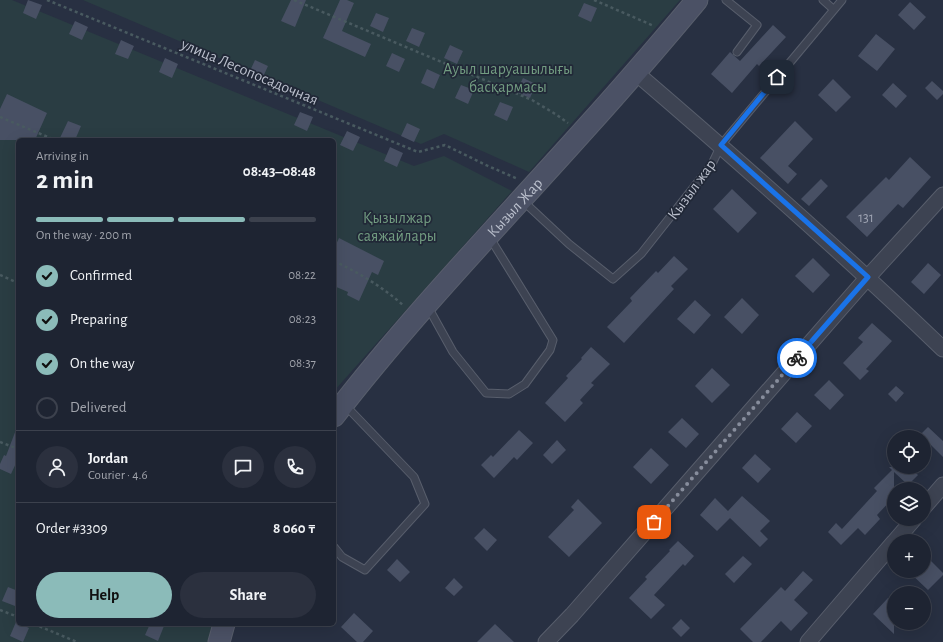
<!DOCTYPE html>
<meta charset="utf-8">
<style>
body{margin:0;font-family:"Alegreya Sans",sans-serif;background:#2b303e;color:#f1f3f6;height:100vh;display:flex;flex-direction:column;font-size:15px;white-space:nowrap}
*{box-sizing:border-box;margin:0}
p{font-size:13px;color:#a1a4ac}
.icon{flex:none;width:22px;height:22px;fill:none;stroke:currentColor;stroke-width:2;stroke-linecap:round;stroke-linejoin:round}
.map{position:relative;flex:1;overflow:hidden}
.sheet{position:absolute;left:16px;top:138px;width:320px;height:488px;display:flex;flex-direction:column;background:#1e2432;border-radius:6px;box-shadow:0 4px 16px #0002,0 0 0 1px #3c414d}
.sheet>*{flex:none}
.fabs{position:absolute;left:887px;top:430px;display:grid;gap:8px}
.fabs a{display:grid;place-items:center;width:44px;height:44px;border-radius:50%;background:#1e2432;box-shadow:0 4px 16px #0002,0 0 0 1px #3c414d;font-size:20px}
.pin{position:absolute;display:grid;place-items:center;width:34px;height:34px;color:#fff;margin:-17px;border-radius:8px;box-shadow:0 2px 6px #0006}
.courier{position:absolute;display:grid;place-items:center;width:40px;height:40px;margin:-20px;border:3px solid #1a73e8;border-radius:50%;background:#fff;color:#222;box-shadow:0 1px 5px #0007}
.overview em{font-style:normal;font-weight:700}
.overview div{display:flex;flex-direction:column-reverse}
.overview{display:flex;align-items:center;justify-content:space-between;height:68px;padding:0 20px}
h1{font-size:26px;font-weight:700;line-height:30px}
.bar{display:grid;grid-template-columns:repeat(4,1fr);gap:6px 4px;align-content:center;height:48px;padding:0 20px}
.bar i{height:5px;border-radius:3px;background:#3c414d}
.bar .on{background:#8bbbb9}
.bar p{grid-column:span 4}
.line{display:flex;align-items:center;gap:10px;padding:0 20px;border-top:1px solid #3c414d}
.line div{flex:1}
.round{display:grid;place-items:center;flex:none;width:42px;height:42px;border-radius:21px;background:#2b303e}
ol{padding:0 20px;list-style:none}
li{display:flex;align-items:center;gap:12px;height:44px}
li p{margin-inline-start:auto}
li .icon{padding:4px;border-radius:50%;background:#8bbbb9;color:#111;stroke-width:4}
li:last-child{color:#a1a4ac}
li i{width:22px;height:22px;border:2px solid #3c414d;border-radius:50%}
.primary-button{display:flex;gap:8px;margin-top:auto;padding:8px 20px}
.primary-button a{flex:1;height:46px;border-radius:24px;background:#8bbbb9;color:#111;font-size:16px;font-weight:700;line-height:46px;text-align:center}
.primary-button a+a{background:#2b303e;color:#f1f3f6}
.map>svg:first-child{display:block}
</style>
<div class="map">
<svg width="943" height="642" viewBox="0 0 943 642">
<rect width="100%" height="100%" fill="#283042"/>
<path fill="#2a3d43" d="M 0,0 L 12,0 L 414,166 L 444,156 L 512,191 L 334,391 L 334,140 L 18,140 L 18,624 L 212,624 L 208,642 L 0,642 Z
M 83,0 L 680,0 L 529,172 L 444,134 L 421,144 Z"/>
<path fill="#485064" d="M 28,0 L 42,5 L 36,19 L 23,13 Z
M 291,0 L 306,0 L 295,27 L 281,21 Z
M 340,0 L 347,0 L 354,3 L 342,31 L 371,44 L 365,57 L 323,38 Z
M 910,2 L 926,17 L 914,30 L 898,15 Z
M 584,3 L 597,8 L 591,22 L 578,16 Z
M 376,13 L 389,18 L 383,32 L 370,26 Z
M 75,21 L 88,27 L 82,40 L 69,34 Z
M 773,25 L 786,37 L 759,66 L 757,64 L 732,93 L 711,74 L 730,52 L 740,61 Z
M 412,28 L 425,33 L 419,47 L 406,41 Z
M 876,34 L 895,49 L 877,71 L 858,56 Z
M 121,40 L 134,46 L 128,59 L 115,54 Z
M 450,45 L 463,51 L 457,64 L 444,58 Z
M 392,53 L 405,59 L 399,72 L 386,66 Z
M 165,58 L 178,64 L 172,78 L 159,72 Z
M 255,60 L 268,66 L 262,79 L 249,73 Z
M 427,69 L 440,75 L 434,89 L 421,83 Z
M 523,78 L 536,84 L 530,98 L 516,92 Z
M 833,79 L 851,97 L 836,112 L 818,95 Z
M 932,81 L 943,91 L 943,94 L 937,100 L 925,88 Z
M 893,83 L 907,96 L 896,108 L 882,95 Z
M 461,85 L 474,90 L 468,104 L 455,98 Z
M 7,94 L 47,113 L 35,140 L 0,140 L 0,109 Z
M 500,102 L 513,107 L 507,121 L 494,115 Z
M 300,112 L 313,117 L 307,131 L 294,125 Z
M 68,121 L 81,126 L 75,140 L 59,140 Z
M 795,121 L 813,139 L 788,166 L 797,174 L 788,184 L 760,158 Z
M 407,123 L 420,129 L 414,142 L 401,136 Z
M 347,131 L 360,137 L 353,151 L 340,145 Z
M 390,147 L 403,153 L 397,167 L 384,161 Z
M 910,157 L 931,177 L 903,208 L 898,204 L 867,237 L 846,217 L 886,177 L 889,180 Z
M 821,179 L 828,186 L 809,206 L 801,199 Z
M 732,189 L 757,213 L 738,233 L 713,209 Z
M 339,238 L 384,261 L 378,275 L 372,272 L 359,301 L 347,295 L 348,292 L 334,286 L 334,249 Z
M 674,256 L 688,269 L 671,286 L 674,289 L 624,343 L 607,327 L 632,301 L 630,298 L 656,271 L 658,273 Z
M 813,258 L 830,275 L 813,293 L 795,276 Z
M 928,263 L 941,275 L 924,294 L 911,282 Z
M 742,298 L 759,315 L 742,334 L 724,317 Z
M 695,300 L 711,315 L 694,334 L 677,319 Z
M 872,323 L 892,341 L 866,369 L 869,371 L 860,380 L 843,363 L 863,342 L 858,338 Z
M 591,347 L 610,364 L 591,383 L 594,385 L 580,400 L 583,403 L 565,422 L 545,403 L 568,378 L 566,376 L 582,359 L 581,358 Z
M 712,368 L 730,385 L 712,403 L 695,386 Z
M 829,380 L 844,395 L 830,410 L 814,395 Z
M 896,386 L 904,393 L 896,402 L 888,394 Z
M 797,412 L 812,426 L 796,443 L 781,429 Z
M 682,418 L 699,434 L 686,448 L 668,432 Z
M 17,427 L 18,459 L 11,474 L 0,469 L 0,464 L 4,455 L 6,456 Z
M 928,427 L 943,441 L 943,457 L 924,438 L 924,437 L 920,435 Z
M 519,430 L 533,443 L 517,460 L 514,457 L 494,478 L 481,465 L 491,455 L 493,457 Z
M 557,440 L 566,450 L 552,464 L 543,455 Z
M 651,448 L 669,465 L 651,484 L 633,467 Z
M 755,454 L 771,469 L 758,483 L 742,468 Z
M 889,467 L 909,467 L 918,475 L 908,485 L 894,472 L 894,497 L 877,515 L 880,519 L 865,535 L 858,528 L 841,545 L 828,532 L 836,523 L 842,529 L 877,491 L 874,488 L 892,470 Z
M 742,496 L 770,521 L 760,531 L 768,539 L 760,547 L 730,518 L 717,531 L 700,515 L 715,498 L 728,511 Z
M 578,499 L 602,523 L 569,557 L 548,537 L 574,510 L 571,507 Z
M 484,528 L 497,540 L 487,551 L 474,538 Z
M 678,541 L 694,556 L 685,566 L 683,564 L 654,595 L 665,605 L 651,619 L 629,598 L 647,579 L 645,577 L 670,551 L 669,550 Z
M 924,554 L 943,573 L 943,575 L 928,590 L 908,571 L 924,571 Z
M 743,556 L 752,564 L 734,583 L 725,574 Z
M 397,559 L 410,572 L 400,582 L 387,570 Z
M 803,571 L 813,580 L 794,600 L 808,613 L 791,631 L 781,621 L 761,642 L 753,642 L 740,629 L 781,587 L 785,591 Z
M 454,578 L 463,587 L 454,596 L 445,588 Z
M 8,587 L 18,591 L 18,599 L 15,606 L 2,601 Z
M 888,598 L 894,603 L 894,634 L 873,614 Z
M 354,613 L 373,631 L 363,642 L 357,642 L 341,627 Z
M 681,619 L 690,628 L 681,637 L 672,628 Z
M 16,622 L 29,628 L 23,642 L 10,636 Z
M 150,624 L 159,624 L 164,626 L 158,641 L 145,635 Z
M 495,624 L 514,642 L 477,642 Z"/>
<g fill="none" stroke-linecap="round" stroke-linejoin="round">
<defs>
<path id="service" d="M 726,0 L 757,25 L 737,52
M 823,0 L 833,9
M 523,201 L 569,244 L 613,279 L 641,254 L 712,164 L 721,145 L 842,0
M 428,307 L 453,352 L 486,393 L 509,394 L 525,384 L 550,350 L 553,340 L 490,238
M 334,547 L 342,557 L 365,570 L 425,504 L 414,477 L 345,405"/>
<path id="minor" d="M 635,72 C 740,162 843,253 943,349
M 924,507 L 943,485
M 895,541 L 914,519
M 546,642 L 572,615 L 868,277 L 943,195
M 808,642 L 894,542"/>
<g id="secondary">
<path id="s1" d="M 334,416 C 412,315 501,223 586,128 C 624,86 661,43 697,0"/>
<path d="M 219,642 L 224,624"/>
</g>
</defs>
<use href="#service" stroke="#585e6c" stroke-width="9"/>
<use href="#minor" stroke="#585e6c" stroke-width="17"/>
<use href="#secondary" stroke="#585e6c" stroke-width="23"/>
<path stroke="#495a60" stroke-width="2.5" stroke-dasharray="3 3" stroke-linecap="butt" d="M 47,0 L 418,152 L 445,145 L 488,166 L 518,179
M 294,0 L 532,100 L 557,115 L 568,123
M 594,0 L 654,26
M 0,117 L 55,140
M 334,261 C 359,273 383,287 404,306
M 0,275 L 18,283
M 0,442 L 18,449
M 0,610 L 18,617
M 34,624 L 77,642"/>
<use href="#service" stroke="#3d4352" stroke-width="7"/>
<use href="#minor" stroke="#3d4352" stroke-width="15"/>
<use href="#secondary" stroke="#4b5165" stroke-width="21"/>
</g>
<g fill="none" stroke-linecap="round" stroke-linejoin="round">
<path stroke="#878d9c" stroke-width="4" stroke-dasharray="0 7.2" d="M 654,522 L 797,358"/>
<path stroke="#1a73e8" stroke-width="5" d="M 777,77 L 721,145 L 868,277 L 797,358"/>
</g>
<g text-anchor="middle" stroke-width="3.5" stroke-linejoin="round" paint-order="stroke">
<g font-size="14" fill="#9ea3b2">
<text x="866" y="222">131</text>
</g>
<g font-size="16" fill="#729c81" stroke="#212837">
<text x="508" y="74">Ауыл шаруашылығы<tspan x="508" dy="18">басқармасы</tspan></text>
<text x="397" y="223">Қызылжар<tspan x="397" dy="18">саяжайлары</tspan></text>
</g>
<g font-size="16" fill="#babfcc" stroke="#212837">
<text transform="translate(250 71) rotate(23)" y="6">улица Лесопосадочная</text>
<text transform="translate(691 189) rotate(-54)" y="6">Кызыл жар</text>
<text dy="6" stroke="none"><textPath href="#s1" startOffset="276">Кызыл Жар</textPath></text>
</g>
</g>
</svg>
<div class="fabs">
<a><svg class="icon" aria-label="locate" viewBox="0 0 24 24"><circle cx="12" cy="12" r="6"/><path d="M12 2v4M12 18v4M2 12h4M18 12h4"/></svg></a>
<a><svg class="icon" aria-label="layers" viewBox="0 0 24 24"><path d="M12 4l9 5-9 5-9-5zM3 14l9 5 9-5"/></svg></a>
<a>+</a>
<a>−</a>
</div>
<div class="pin" style="left:654px;top:522px;background:#ea580c"><svg class="icon" aria-label="bag" viewBox="0 0 24 24"><path d="M5 8h14l-1 12H6zM9 8a3 3 0 0 1 6 0"/></svg></div>
<div class="pin" style="left:777px;top:77px;background:#1f2937"><svg class="icon" aria-label="home" viewBox="0 0 24 24"><path d="M3 11l9-7 9 7M6 9v11h12V9"/></svg></div>
<div class="courier" style="left:797px;top:358px"><svg class="icon" aria-label="bike" viewBox="0 0 24 24"><circle cx="6" cy="16" r="4"/><circle cx="18" cy="16" r="4"/><path d="M6 16l4-8h5l3 8M10 8l3 8H6M13 5h3"/></svg></div>
<section class="sheet">
<div class="overview"><div><h1>2 min</h1><p>Arriving in</p></div><em>08:43–08:48</em></div>
<div class="bar"><i class="on"></i><i class="on"></i><i class="on"></i><i></i><p>On the way · 200 m</p></div>
<ol>
<li><svg class="icon" aria-label="check" viewBox="0 0 24 24"><path d="M5 12l5 5 9-10"/></svg>Confirmed<p>08:22</p></li>
<li><svg class="icon" aria-label="check" viewBox="0 0 24 24"><path d="M5 12l5 5 9-10"/></svg>Preparing<p>08:23</p></li>
<li><svg class="icon" aria-label="check" viewBox="0 0 24 24"><path d="M5 12l5 5 9-10"/></svg>On the way<p>08:37</p></li>
<li><i></i>Delivered</li>
</ol>
<div class="line" style="height:72px"><a class="round"><svg class="icon" aria-label="person" viewBox="0 0 24 24"><circle cx="12" cy="8" r="4"/><path d="M4 21q1-7 8-7t8 7"/></svg></a><div><b>Jordan</b><p>Courier · 4.6</p></div><a class="round"><svg class="icon" aria-label="chat" viewBox="0 0 24 24"><path d="M4 5h16v11H9l-5 4z"/></svg></a><a class="round"><svg class="icon" aria-label="phone" viewBox="0 0 24 24"><path d="M5 4h4l2 5-3 2q2 4 5 5l2-3 5 2v4C11 20 4 13 5 4z"/></svg></a></div>
<div class="line" style="height:52px"><div>Order #3309</div><b>8 060 ₸</b></div>
<div class="primary-button"><a>Help</a><a>Share</a></div>
</section>
</div>
